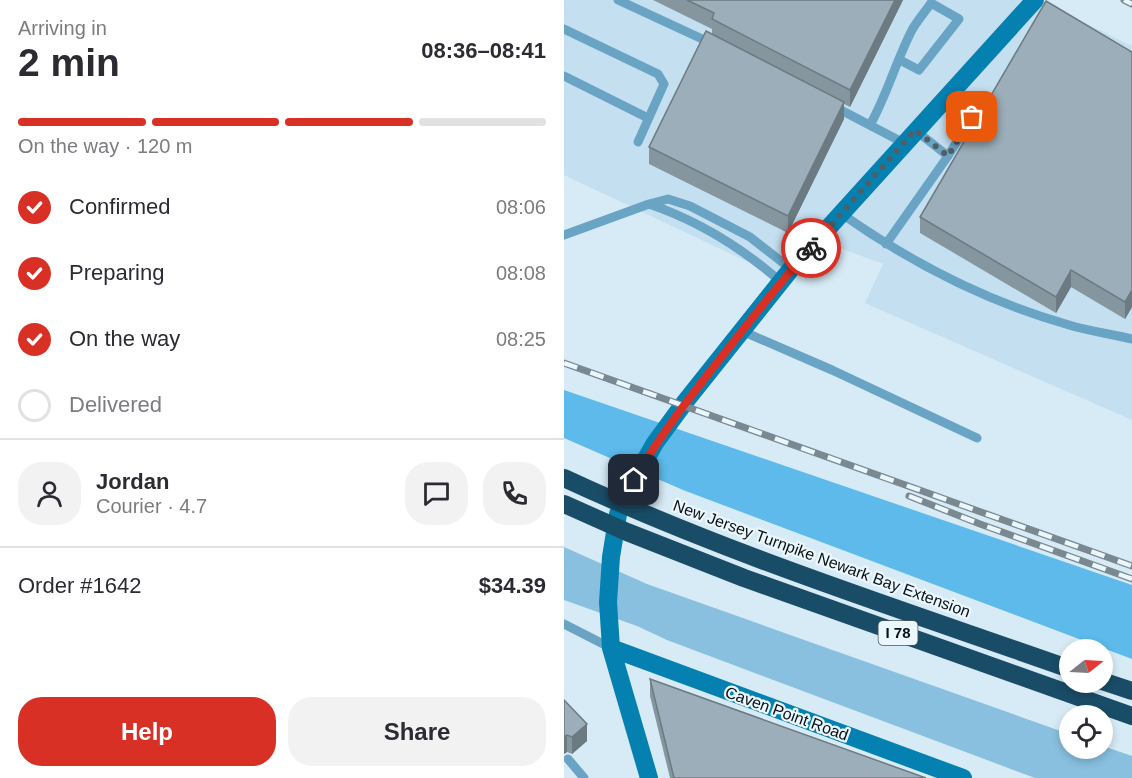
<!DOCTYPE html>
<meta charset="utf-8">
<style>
body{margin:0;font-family:Helvetica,sans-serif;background:#f2f2f3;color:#2b2b33;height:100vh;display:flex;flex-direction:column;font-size:22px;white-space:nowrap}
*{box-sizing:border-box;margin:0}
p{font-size:20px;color:#7c7c81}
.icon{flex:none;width:33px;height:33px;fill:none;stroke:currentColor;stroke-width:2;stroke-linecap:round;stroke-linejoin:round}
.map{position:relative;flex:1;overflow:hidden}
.panel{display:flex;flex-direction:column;background:#fff;width:564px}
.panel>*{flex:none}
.needle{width:39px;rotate:72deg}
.tools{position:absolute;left:495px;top:639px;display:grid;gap:12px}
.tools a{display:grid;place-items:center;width:54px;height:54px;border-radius:50%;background:#fff;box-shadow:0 3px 9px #0003;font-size:30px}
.pin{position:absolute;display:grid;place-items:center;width:51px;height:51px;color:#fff;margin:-26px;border-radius:12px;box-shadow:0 3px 9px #0006}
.courier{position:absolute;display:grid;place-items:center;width:60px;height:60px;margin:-30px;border:4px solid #d93025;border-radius:50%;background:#fff;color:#222;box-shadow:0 2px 8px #0007}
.overview em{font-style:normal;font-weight:700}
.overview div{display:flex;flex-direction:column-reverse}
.overview{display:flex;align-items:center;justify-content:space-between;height:102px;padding:0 18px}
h1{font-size:39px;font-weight:700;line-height:45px}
.bar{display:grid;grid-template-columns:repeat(4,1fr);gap:9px 6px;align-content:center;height:72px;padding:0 18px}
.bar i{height:8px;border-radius:4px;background:#e1e1e2}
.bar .active{background:#d93025}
.bar p{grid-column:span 4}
.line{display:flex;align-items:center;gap:15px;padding:0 18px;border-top:2px solid #e1e1e2}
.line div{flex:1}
.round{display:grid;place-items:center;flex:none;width:63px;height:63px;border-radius:24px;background:#f2f2f3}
ol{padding:0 18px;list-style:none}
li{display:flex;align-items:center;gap:18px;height:66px}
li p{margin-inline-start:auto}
li .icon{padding:6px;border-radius:50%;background:#d93025;color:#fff;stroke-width:4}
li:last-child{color:#7c7c81}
li i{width:33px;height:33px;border:3px solid #e1e1e2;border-radius:50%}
.primary-button{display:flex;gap:12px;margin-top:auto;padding:12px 18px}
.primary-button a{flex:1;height:69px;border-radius:24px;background:#d93025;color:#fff;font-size:24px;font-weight:700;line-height:69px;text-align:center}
.primary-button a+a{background:#f2f2f3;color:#2b2b33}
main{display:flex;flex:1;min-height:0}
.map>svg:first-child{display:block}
</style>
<main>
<section class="panel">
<div class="overview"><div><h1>2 min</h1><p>Arriving in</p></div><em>08:36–08:41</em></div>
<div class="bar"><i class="active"></i><i class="active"></i><i class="active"></i><i></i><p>On the way · 120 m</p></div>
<ol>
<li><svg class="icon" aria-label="check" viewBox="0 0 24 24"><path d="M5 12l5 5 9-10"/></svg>Confirmed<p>08:06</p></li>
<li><svg class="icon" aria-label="check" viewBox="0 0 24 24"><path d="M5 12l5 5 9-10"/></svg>Preparing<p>08:08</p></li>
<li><svg class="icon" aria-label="check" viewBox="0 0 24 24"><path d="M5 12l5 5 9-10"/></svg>On the way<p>08:25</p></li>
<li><i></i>Delivered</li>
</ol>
<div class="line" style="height:108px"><a class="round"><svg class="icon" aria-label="person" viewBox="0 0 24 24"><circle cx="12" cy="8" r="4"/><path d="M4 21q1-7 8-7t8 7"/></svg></a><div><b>Jordan</b><p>Courier · 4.7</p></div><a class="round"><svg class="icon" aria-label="chat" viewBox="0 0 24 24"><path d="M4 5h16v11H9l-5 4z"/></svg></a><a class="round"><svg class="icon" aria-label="phone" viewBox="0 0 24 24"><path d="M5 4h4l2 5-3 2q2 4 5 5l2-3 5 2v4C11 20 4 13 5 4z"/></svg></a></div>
<div class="line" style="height:78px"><div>Order #1642</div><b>$34.39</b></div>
<div class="primary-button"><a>Help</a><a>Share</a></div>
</section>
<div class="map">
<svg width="568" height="778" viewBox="0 0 568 778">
<rect width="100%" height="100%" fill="#d7ebf6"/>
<path fill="#c4dfef" d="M 0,0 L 474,0 L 568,46 L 568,420 L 301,303 L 319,264 L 276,248 L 222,280 L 0,175 Z"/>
<path fill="#89c0df" d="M 0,547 L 83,584 L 505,734 L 506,748 L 538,748 L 539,746 L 568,756 L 568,778 L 471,778 L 103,640 L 73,626 L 0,600 Z"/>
<path fill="#5dbaea" d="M 0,390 L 568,585 L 568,659 L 119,490 L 0,438 Z"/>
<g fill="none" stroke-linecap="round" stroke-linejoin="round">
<path stroke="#69a4c4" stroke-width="9" d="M 54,0 L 149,44
M 0,29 L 94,74 L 100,84 L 74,142
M 0,76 L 84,118
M 271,107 L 340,143
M 306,125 C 323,95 332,61 348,30 C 353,21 361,12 367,3 L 395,19 L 355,70 L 336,60
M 351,130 L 384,156
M 85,204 C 135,221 177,247 217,282
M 278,214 C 346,262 424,302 505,325 C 525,331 547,334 568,339
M 0,235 L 85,204 L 104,199 L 126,206 L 186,237 L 227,269
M 322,244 L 384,156 L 408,117
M 178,331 L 268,370 L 413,438
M 0,624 L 47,648
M 4,759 L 20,778"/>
<path stroke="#0581b1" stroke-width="18" d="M 47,648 L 399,778
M 85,778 L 47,648 L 44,602 L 47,557 L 54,514 L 70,480 L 91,443 L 121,402 L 227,269 L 471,0"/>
<path stroke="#194d67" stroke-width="18" d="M 0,478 C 163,554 336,609 506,669
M 0,504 L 63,532 L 180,578 L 568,716
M 538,681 L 568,691"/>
<defs>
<path id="rail" d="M 560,0 L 568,4
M 0,363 L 568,566
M 345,496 L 416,524 L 568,579"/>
</defs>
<use href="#rail" stroke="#7a8890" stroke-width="7"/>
<use href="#rail" stroke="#ebf7fe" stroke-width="4.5" stroke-dasharray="14" stroke-linecap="butt"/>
</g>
<path fill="#85969f" d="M 89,0 L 339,0 L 286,107 L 280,104 L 280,119 L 224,233 L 85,164 L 85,147 L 148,34 L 148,29 Z
M 568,52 L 568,307 L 561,319 L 507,287 L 492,313 L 356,233 L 356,217 Z
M 86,679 L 362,778 L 106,778 L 86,696 Z
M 0,700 L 23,741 L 8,754 L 3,752 L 0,754 Z"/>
<path fill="#6c7a82" d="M 331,0 L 339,0 L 286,107 L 286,90 Z
M 280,102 L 280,119 L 224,233 L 224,216 Z
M 507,270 L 507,287 L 492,313 L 492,297 Z
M 568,290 L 568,307 L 561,319 L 561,302 Z
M 23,724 L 23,741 L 8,754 L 8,737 Z
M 3,735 L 3,752 L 0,754 L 0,737 Z"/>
<path fill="#9baeb9" stroke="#6c7a82" stroke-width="1.5" d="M 123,0 L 331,0 L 286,90 L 148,19 L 150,13 Z
M 482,1 L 568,52 L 568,290 L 561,302 L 507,270 L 492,297 L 356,217 Z
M 142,31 L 280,102 L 224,216 L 85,147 Z
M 86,679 L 362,778 L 110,778 Z
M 0,700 L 23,724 L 8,737 L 3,735 L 0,737 Z"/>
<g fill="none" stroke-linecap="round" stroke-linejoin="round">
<path stroke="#525d64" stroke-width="6" stroke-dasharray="0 10.8" d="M 247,248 L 351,130 L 384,156 L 408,117"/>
<path stroke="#d93025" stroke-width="8" d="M 70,480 C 100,428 137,383 174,336 C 198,306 221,276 247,248"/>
</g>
<g text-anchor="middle" stroke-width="4.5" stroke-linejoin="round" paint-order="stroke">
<rect fill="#ebf7fe" stroke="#4e565b" stroke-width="1.5" x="314.5" y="621" width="39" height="24" rx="4.5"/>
<g font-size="15" font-weight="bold" fill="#0a1115">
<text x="334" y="638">I 78</text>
</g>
<g font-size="16" fill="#0a1115" stroke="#ebf7fe">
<text transform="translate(258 558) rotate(20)" y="6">New Jersey Turnpike Newark Bay Extension</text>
<text transform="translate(223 713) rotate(20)" y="6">Caven Point Road</text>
</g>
</g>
</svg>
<div class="tools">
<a><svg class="needle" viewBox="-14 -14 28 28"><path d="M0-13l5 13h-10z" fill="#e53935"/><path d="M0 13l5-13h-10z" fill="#7c7c81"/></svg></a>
<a><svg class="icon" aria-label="locate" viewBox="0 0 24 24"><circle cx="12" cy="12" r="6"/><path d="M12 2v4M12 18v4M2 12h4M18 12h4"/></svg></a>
</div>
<div class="pin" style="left:408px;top:117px;background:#ea580c"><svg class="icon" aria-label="bag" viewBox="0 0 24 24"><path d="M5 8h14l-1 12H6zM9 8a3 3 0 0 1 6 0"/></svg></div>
<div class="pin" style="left:70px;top:480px;background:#1f2937"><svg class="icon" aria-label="home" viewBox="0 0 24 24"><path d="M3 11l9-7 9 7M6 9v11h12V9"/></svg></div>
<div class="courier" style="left:247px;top:248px"><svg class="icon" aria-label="bike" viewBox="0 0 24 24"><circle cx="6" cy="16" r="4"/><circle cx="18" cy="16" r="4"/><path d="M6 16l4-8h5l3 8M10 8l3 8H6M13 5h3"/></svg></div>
</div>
</main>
